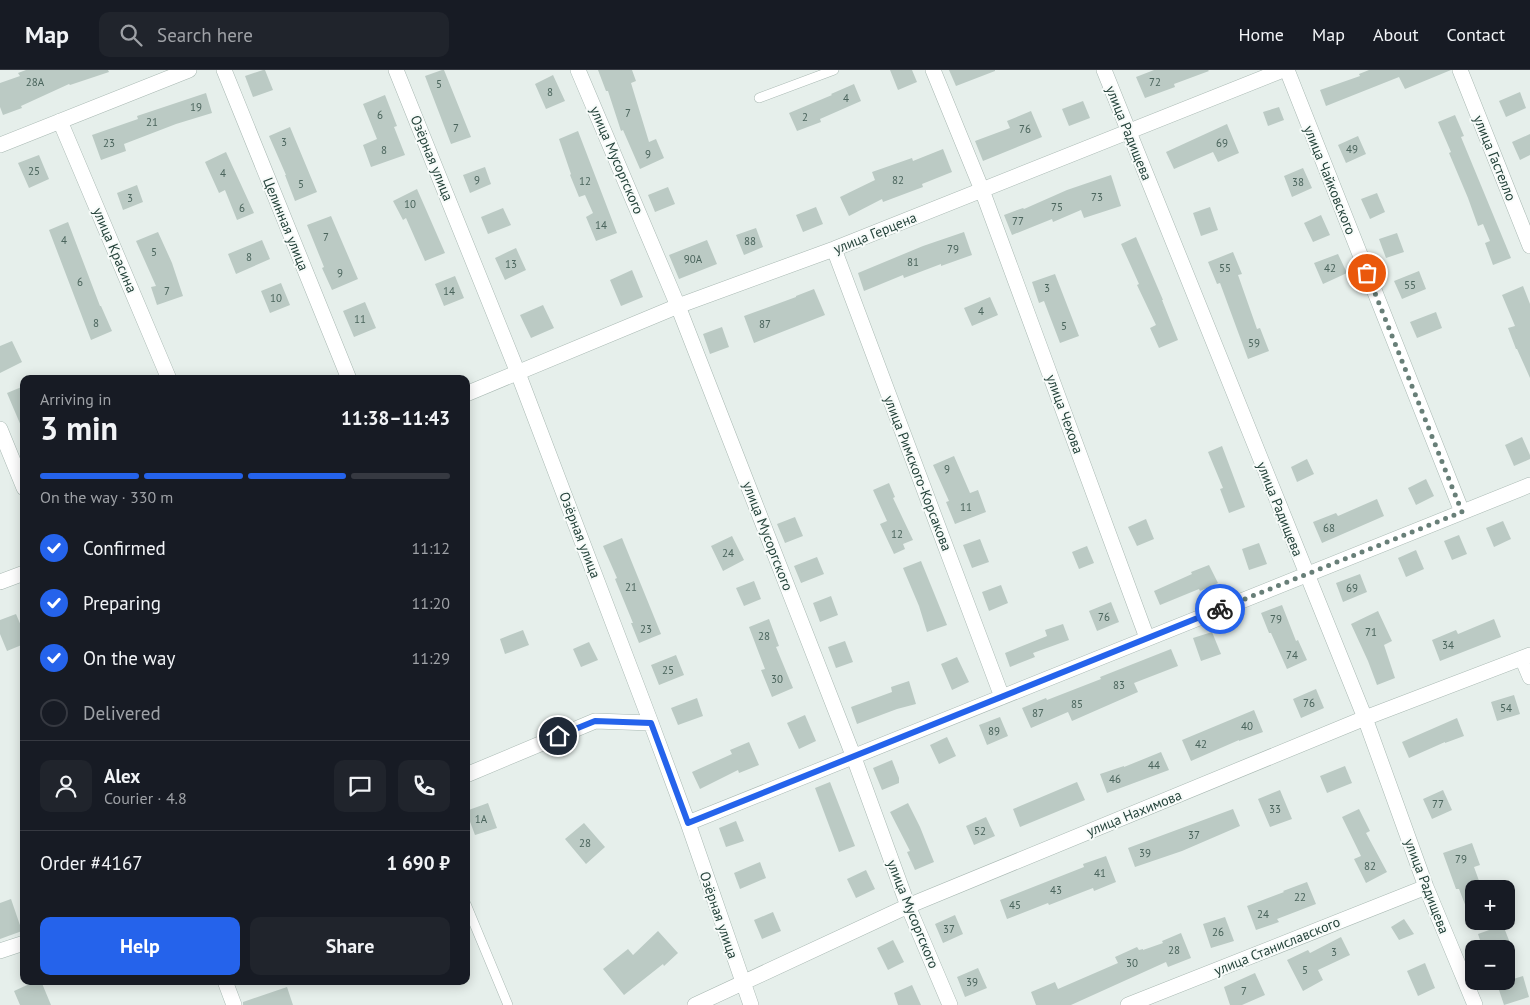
<!DOCTYPE html>
<meta charset="utf-8">
<style>
body{margin:0;font-family:"PT Sans",sans-serif;background:#20242c;color:#f1f3f6;height:100vh;display:flex;flex-direction:column;font-size:19px;white-space:nowrap}
*{box-sizing:border-box;margin:0}
p{font-size:16px;color:#9ea1a6}
.icon{flex:none;width:28px;height:28px;fill:none;stroke:currentColor;stroke-width:2;stroke-linecap:round;stroke-linejoin:round}
.map{position:relative;flex:1;overflow:hidden}
.panel{position:absolute;left:20px;top:305px;width:450px;height:610px;display:flex;flex-direction:column;background:#171b24;border-radius:10px;box-shadow:0 2px 12px #0003}
.panel>*{flex:none}
.controls{position:absolute;left:1465px;top:810px;display:grid;gap:10px}
.controls a{display:grid;place-items:center;width:50px;height:50px;border-radius:10px;background:#171b24;box-shadow:0 2px 12px #0003;font-size:25px}
.pin{position:absolute;display:grid;place-items:center;width:42px;height:42px;color:#fff;margin:-21px;border:2px solid #fff;border-radius:50%;box-shadow:0 1px 5px #0007}
.courier{position:absolute;display:grid;place-items:center;width:50px;height:50px;margin:-25px;border:4px solid #2563eb;border-radius:50%;background:#fff;color:#222;box-shadow:0 1px 6px #0007}
.summary em{font-style:normal;font-weight:800}
.summary div{display:flex;flex-direction:column-reverse}
.summary{display:flex;align-items:center;justify-content:space-between;height:85px;padding:0 20px}
h1{font-size:32px;font-weight:800;line-height:38px}
.bar{display:grid;grid-template-columns:repeat(4,1fr);gap:8px 5px;align-content:center;height:60px;padding:0 20px}
.bar i{height:6px;border-radius:4px;background:#363941}
.bar .on{background:#2563eb}
.bar p{grid-column:span 4}
.line{display:flex;align-items:center;gap:12px;padding:0 20px;border-top:1px solid #363941}
.line div{flex:1}
.round{display:grid;place-items:center;flex:none;width:52px;height:52px;border-radius:10px;background:#20242c}
ol{padding:0 20px;list-style:none}
li{display:flex;align-items:center;gap:15px;height:55px}
li p{margin-inline-start:auto}
li .icon{padding:5px;border-radius:50%;background:#2563eb;color:#fff;stroke-width:4}
li:last-child{color:#9ea1a6}
li i{width:28px;height:28px;border:2px solid #363941;border-radius:50%}
.action{display:flex;gap:10px;margin-top:auto;padding:10px 20px}
.action a{flex:1;height:58px;border-radius:10px;background:#2563eb;color:#fff;font-size:20px;font-weight:800;line-height:58px;text-align:center}
.action a+a{background:#20242c;color:#f1f3f6}
header{display:flex;align-items:center;gap:30px;box-sizing:border-box;height:70px;padding:0 25px;background:#171b24;border-bottom:1px solid #363941}
header strong{font-size:24px}
nav{display:flex;gap:28px;margin-inline-start:auto;font-size:18px}
.search{width:350px;height:45px;background:#20242c;display:flex;align-items:center;gap:12px;box-sizing:border-box;padding:0 18px;border-radius:10px;color:#9ea1a6;font-size:19px}
.map>svg:first-child{display:block}
</style>
<header>
<strong>Map</strong>
<div class="search"><svg class="icon" aria-label="search" viewBox="0 0 24 24"><circle cx="10" cy="10" r="6"/><path d="M15 15l6 6"/></svg>Search here</div>
<nav><a>Home</a><a>Map</a><a>About</a><a>Contact</a></nav>
</header>
<div class="map">
<svg width="1530" height="935" viewBox="0 0 1530 935">
<rect width="100%" height="100%" fill="#e6efeb"/>
<path fill="#bbcac4" d="M 26,0 L 108,0 L 109,2 L 70,15 L 69,14 L 21,36 L 22,38 L 3,45 L 0,37 L 0,13 L 20,6 L 18,3 Z
M 263,0 L 265,0 L 273,20 L 253,27 L 245,6 Z
M 442,0 L 444,0 L 471,67 L 451,74 L 425,6 Z
M 598,0 L 632,0 L 636,11 L 631,13 L 649,72 L 656,69 L 664,88 L 640,99 L 623,60 L 621,61 L 608,21 L 606,21 Z
M 890,0 L 912,0 L 917,12 L 898,20 Z
M 949,0 L 995,0 L 995,1 L 956,16 Z
M 1154,0 L 1208,0 L 1209,1 L 1174,14 L 1175,17 L 1145,28 L 1136,7 Z
M 1369,0 L 1451,0 L 1405,19 L 1399,7 L 1326,36 L 1320,20 L 1360,6 L 1359,4 Z
M 553,5 L 565,31 L 546,39 L 535,14 Z
M 854,14 L 861,31 L 820,49 L 821,52 L 797,61 L 789,43 L 832,25 L 831,24 Z
M 1520,22 L 1526,38 L 1506,47 L 1499,31 Z
M 206,23 L 212,43 L 176,54 L 124,74 L 126,81 L 101,90 L 92,65 L 138,49 L 137,46 Z
M 385,25 L 397,56 L 394,57 L 405,85 L 371,97 L 363,75 L 377,69 L 363,34 Z
M 1083,31 L 1090,48 L 1069,56 L 1062,39 Z
M 1279,37 L 1284,50 L 1268,56 L 1263,42 Z
M 1031,41 L 1042,67 L 983,91 L 975,71 L 1010,58 L 1007,51 Z
M 1455,45 L 1464,66 L 1461,67 L 1511,188 L 1493,195 L 1485,173 L 1490,171 L 1483,154 L 1478,156 L 1468,128 L 1449,83 L 1451,82 L 1438,52 Z
M 1227,54 L 1239,83 L 1218,92 L 1213,82 L 1174,99 L 1166,82 Z
M 290,57 L 317,122 L 295,131 L 285,105 L 286,105 L 269,66 Z
M 578,61 L 617,163 L 596,171 L 586,147 L 593,143 L 585,125 L 579,127 L 570,105 L 571,104 L 559,69 Z
M 1530,64 L 1530,85 L 1520,90 L 1512,72 Z
M 1358,66 L 1366,84 L 1346,93 L 1338,75 Z
M 943,79 L 952,102 L 922,114 L 923,117 L 883,132 L 882,129 L 849,146 L 840,127 L 875,110 L 872,102 L 912,88 L 913,91 Z
M 226,82 L 254,143 L 237,150 L 225,120 L 219,123 L 205,92 Z
M 39,85 L 49,109 L 29,118 L 18,93 Z
M 485,97 L 491,114 L 470,123 L 463,105 Z
M 1303,98 L 1312,118 L 1292,127 L 1284,106 Z
M 1111,105 L 1121,136 L 1084,148 L 1081,140 L 1053,152 L 1052,149 L 1012,165 L 1004,145 L 1023,138 L 1024,139 L 1067,120 Z
M 137,115 L 143,132 L 123,140 L 117,123 Z
M 668,117 L 675,134 L 655,142 L 648,125 Z
M 417,119 L 445,183 L 425,191 L 406,148 L 403,150 L 393,131 Z
M 1377,123 L 1385,142 L 1370,149 L 1361,129 Z
M 816,137 L 823,154 L 803,162 L 796,145 Z
M 1210,137 L 1218,160 L 1201,166 L 1193,143 Z
M 503,138 L 511,155 L 488,164 L 481,147 Z
M 1321,145 L 1330,165 L 1313,172 L 1304,153 Z
M 331,146 L 358,209 L 332,220 L 322,198 L 324,197 L 307,155 Z
M 68,152 L 100,236 L 101,236 L 112,261 L 91,270 L 49,160 Z
M 756,158 L 763,177 L 744,185 L 736,165 Z
M 158,162 L 172,193 L 183,226 L 157,235 L 151,217 L 156,216 L 136,171 Z
M 964,162 L 972,185 L 941,196 L 941,194 L 904,208 L 903,205 L 864,221 L 858,203 L 923,176 Z
M 1397,163 L 1404,182 L 1386,188 L 1379,169 Z
M 1136,167 L 1163,230 L 1162,230 L 1178,270 L 1159,278 L 1150,258 L 1156,255 L 1137,215 L 1139,214 L 1121,174 Z
M 262,170 L 270,189 L 236,204 L 228,184 Z
M 707,170 L 717,194 L 679,209 L 669,185 Z
M 516,178 L 526,200 L 505,210 L 495,188 Z
M 1233,182 L 1242,204 L 1238,205 L 1257,259 L 1260,258 L 1269,281 L 1248,289 L 1220,213 L 1217,214 L 1208,192 Z
M 1338,184 L 1347,203 L 1323,214 L 1314,193 Z
M 632,200 L 643,227 L 621,236 L 610,210 Z
M 1419,201 L 1426,219 L 1402,229 L 1394,211 Z
M 1055,204 L 1079,266 L 1060,273 L 1044,231 L 1039,233 L 1032,212 Z
M 455,206 L 464,228 L 444,236 L 435,214 Z
M 281,213 L 290,235 L 270,243 L 261,221 Z
M 1523,216 L 1530,234 L 1530,308 L 1517,279 L 1516,279 L 1508,258 L 1515,256 L 1502,225 Z
M 814,219 L 825,245 L 754,273 L 744,246 L 796,227 L 796,226 Z
M 990,227 L 998,245 L 972,256 L 964,238 Z
M 365,232 L 376,258 L 354,267 L 343,241 Z
M 543,235 L 554,258 L 531,268 L 520,245 Z
M 1436,242 L 1442,258 L 1417,268 L 1410,252 Z
M 722,257 L 729,277 L 710,284 L 703,264 Z
M 12,271 L 22,292 L 0,303 L 0,276 Z
M 24,316 L 24,363 L 7,323 Z
M 1522,367 L 1530,385 L 1530,389 L 1514,396 L 1505,375 Z
M 1222,376 L 1245,437 L 1229,443 L 1220,419 L 1223,418 L 1208,382 Z
M 954,386 L 970,423 L 978,420 L 986,442 L 955,454 L 946,432 L 949,431 L 933,395 Z
M 1307,389 L 1314,404 L 1297,412 L 1291,397 Z
M 1426,409 L 1434,426 L 1416,435 L 1408,418 Z
M 889,413 L 895,427 L 893,428 L 913,470 L 903,474 L 905,479 L 894,484 L 880,454 L 887,451 L 873,420 Z
M 1377,429 L 1384,446 L 1322,473 L 1313,452 L 1336,443 L 1338,446 Z
M 795,447 L 803,466 L 785,473 L 777,454 Z
M 1146,449 L 1154,469 L 1137,476 L 1128,457 Z
M 1503,451 L 1511,469 L 1494,477 L 1486,458 Z
M 1459,465 L 1467,484 L 1452,490 L 1444,471 Z
M 732,466 L 744,490 L 723,501 L 711,476 Z
M 622,468 L 661,564 L 639,573 L 631,553 L 633,553 L 615,509 L 617,508 L 603,476 Z
M 980,469 L 989,492 L 972,498 L 963,475 Z
M 1259,473 L 1267,494 L 1249,500 L 1242,479 Z
M 1087,476 L 1094,493 L 1079,499 L 1072,482 Z
M 1416,480 L 1424,499 L 1406,507 L 1398,488 Z
M 817,487 L 824,504 L 801,513 L 794,496 Z
M 921,491 L 947,555 L 927,562 L 919,536 L 903,498 Z
M 1209,495 L 1218,513 L 1200,521 L 1199,519 L 1160,535 L 1154,521 L 1192,504 L 1191,502 Z
M 1360,504 L 1367,522 L 1343,532 L 1336,513 Z
M 754,511 L 761,529 L 744,536 L 736,518 Z
M 1001,515 L 1008,533 L 989,541 L 982,522 Z
M 831,526 L 838,545 L 820,552 L 813,533 Z
M 1111,532 L 1119,552 L 1097,561 L 1089,541 Z
M 1282,535 L 1296,571 L 1298,570 L 1307,590 L 1287,599 L 1271,563 L 1269,563 L 1261,543 Z
M 1378,541 L 1392,571 L 1384,575 L 1395,608 L 1377,615 L 1368,591 L 1351,554 Z
M 16,544 L 24,563 L 24,574 L 7,581 L 0,564 L 0,550 Z
M 769,549 L 779,576 L 776,577 L 793,618 L 772,627 L 761,600 L 765,599 L 749,557 Z
M 1494,549 L 1501,567 L 1440,591 L 1432,570 L 1456,560 L 1458,564 Z
M 1063,554 L 1069,570 L 1033,583 L 1035,587 L 1010,597 L 1005,583 L 1047,566 L 1045,560 Z
M 523,560 L 529,575 L 505,584 L 500,569 Z
M 1212,562 L 1221,584 L 1201,591 L 1193,568 Z
M 845,571 L 853,592 L 836,598 L 828,577 Z
M 589,572 L 598,590 L 581,597 L 573,579 Z
M 1171,579 L 1178,596 L 1134,613 L 1138,622 L 1072,651 L 1068,642 L 1031,658 L 1022,638 L 1046,628 L 1047,630 L 1101,609 L 1100,607 Z
M 676,585 L 684,605 L 659,615 L 651,595 Z
M 957,587 L 969,612 L 952,620 L 941,594 Z
M 909,611 L 916,634 L 897,639 L 857,654 L 851,637 L 892,622 L 891,617 Z
M 1316,619 L 1324,638 L 1301,648 L 1293,629 Z
M 1514,625 L 1520,644 L 1497,651 L 1491,632 Z
M 697,628 L 703,646 L 678,655 L 671,638 Z
M 1254,640 L 1263,662 L 1239,671 L 1239,670 L 1191,691 L 1182,670 Z
M 805,645 L 816,671 L 799,679 L 787,653 Z
M 1000,647 L 1008,666 L 987,675 L 979,655 Z
M 1457,648 L 1464,666 L 1445,673 L 1445,672 L 1409,688 L 1402,672 Z
M 947,667 L 956,686 L 939,694 L 930,675 Z
M 749,672 L 759,695 L 739,703 L 738,700 L 700,719 L 692,702 L 732,684 L 730,680 Z
M 1161,682 L 1169,700 L 1107,723 L 1100,704 L 1124,696 L 1124,697 Z
M 892,690 L 899,708 L 899,713 L 882,720 L 873,698 Z
M 1345,696 L 1352,713 L 1327,723 L 1320,706 Z
M 830,712 L 855,776 L 839,782 L 815,718 Z
M 1077,712 L 1085,730 L 1020,757 L 1013,739 Z
M 1280,720 L 1292,749 L 1270,757 L 1258,729 Z
M 1443,720 L 1452,740 L 1432,749 L 1423,729 Z
M 488,733 L 497,758 L 475,765 L 466,741 Z
M 908,733 L 920,757 L 934,792 L 915,800 L 907,782 L 910,781 L 890,742 Z
M 1233,739 L 1240,756 L 1182,781 L 1135,797 L 1128,778 Z
M 1359,739 L 1370,761 L 1366,763 L 1387,802 L 1366,813 L 1354,789 L 1361,786 L 1342,747 Z
M 986,747 L 995,766 L 974,775 L 966,756 Z
M 736,751 L 744,771 L 726,777 L 719,758 Z
M 584,753 L 605,777 L 586,794 L 565,769 Z
M 1472,773 L 1480,795 L 1474,797 L 1482,819 L 1474,819 L 1473,855 L 1459,819 L 1456,819 L 1443,783 Z
M 1106,786 L 1116,812 L 1094,821 L 1093,818 L 1049,835 L 1048,833 L 1007,849 L 1000,830 L 1084,797 L 1083,794 Z
M 760,792 L 766,808 L 740,819 L 734,803 Z
M 866,800 L 875,819 L 856,828 L 847,809 Z
M 1307,812 L 1316,834 L 1277,849 L 1279,852 L 1256,860 L 1247,836 L 1284,822 L 1283,821 Z
M 11,829 L 22,861 L 0,869 L 0,833 Z
M 773,842 L 781,861 L 762,869 L 754,850 Z
M 955,845 L 963,864 L 943,873 L 935,854 Z
M 1225,847 L 1234,871 L 1211,878 L 1203,854 Z
M 1404,849 L 1414,864 L 1399,870 L 1391,857 Z
M 1503,855 L 1510,873 L 1495,879 L 1483,879 L 1478,864 Z
M 658,861 L 678,883 L 664,896 L 663,894 L 624,925 L 603,899 L 628,879 L 633,885 Z
M 1181,863 L 1191,888 L 1168,897 L 1166,892 L 1071,935 L 1036,935 L 1031,922 L 1055,912 L 1058,919 L 1118,893 L 1115,887 L 1137,877 L 1139,880 L 1143,879 L 1143,880 L 1163,873 L 1162,871 Z
M 1341,867 L 1350,885 L 1318,900 L 1323,910 L 1303,921 L 1287,890 L 1308,880 L 1310,883 Z
M 893,870 L 904,892 L 888,900 L 877,878 Z
M 1425,893 L 1435,918 L 1418,926 L 1407,901 Z
M 978,898 L 987,918 L 965,927 L 957,907 Z
M 1255,903 L 1265,925 L 1242,935 L 1230,935 L 1224,917 Z
M 1523,906 L 1529,927 L 1504,935 L 1497,914 Z
M 36,911 L 41,911 L 51,935 L 20,935 L 14,921 Z
M 912,915 L 921,935 L 898,935 L 894,923 Z
M 287,917 L 293,935 L 243,935 L 243,932 Z"/>
<g fill="none" stroke-linecap="round" stroke-linejoin="round">
<defs>
<path id="lane" d="M 759,28 L 834,0
M 466,834 L 508,935"/>
<path id="street" d="M 224,0 L 349,309
M 396,0 L 518,303 L 651,653 L 688,753 L 751,935
M 578,0 L 678,236 L 853,685 L 908,836 L 950,935
M 933,0 L 982,120 L 1147,568
M 1104,0 L 1365,648 L 1426,817 L 1475,935
M 1287,0 L 1462,442
M 1460,0 L 1530,176
M 60,51 L 169,309
M 0,75 L 189,0
M 834,179 L 1002,627
M 466,324 L 678,236 L 834,179 L 1283,0
M 0,359 L 24,418
M 0,512 L 24,503
M 1522,588 L 1530,607
M 466,705 L 595,651 L 651,653
M 688,753 L 1530,415
M 0,881 L 24,873
M 225,911 L 234,935
M 695,935 L 908,836 L 1365,648 L 1530,585
M 1128,935 L 1426,817"/>
</defs>
<use href="#lane" stroke="#a8b8b2" stroke-width="10"/>
<use href="#street" stroke="#a8b8b2" stroke-width="16"/>
<use href="#lane" stroke="#fff" stroke-width="9"/>
<use href="#street" stroke="#fff" stroke-width="15"/>
</g>
<g fill="none" stroke-linecap="round" stroke-linejoin="round">
<path stroke="#687f78" stroke-width="5" stroke-dasharray="0 9" d="M 1220,539 L 1462,442 L 1367,203"/>
<path stroke="#2563eb" stroke-width="6" d="M 558,666 L 595,651 L 651,653 L 688,753 L 1220,539"/>
</g>
<g text-anchor="middle" stroke-width="4" stroke-linejoin="round" paint-order="stroke">
<g font-size="11" fill="#4a645c">
<text x="35" y="16">28А</text>
<text x="1155" y="16">72</text>
<text x="439" y="18">5</text>
<text x="550" y="26">8</text>
<text x="846" y="32">4</text>
<text x="196" y="41">19</text>
<text x="628" y="47">7</text>
<text x="380" y="49">6</text>
<text x="805" y="51">2</text>
<text x="152" y="56">21</text>
<text x="456" y="62">7</text>
<text x="1025" y="63">76</text>
<text x="284" y="76">3</text>
<text x="109" y="77">23</text>
<text x="1222" y="77">69</text>
<text x="1352" y="83">49</text>
<text x="384" y="84">8</text>
<text x="648" y="88">9</text>
<text x="34" y="105">25</text>
<text x="223" y="107">4</text>
<text x="477" y="114">9</text>
<text x="898" y="114">82</text>
<text x="585" y="115">12</text>
<text x="1298" y="116">38</text>
<text x="301" y="118">5</text>
<text x="1097" y="131">73</text>
<text x="130" y="132">3</text>
<text x="410" y="138">10</text>
<text x="1057" y="141">75</text>
<text x="242" y="142">6</text>
<text x="1018" y="155">77</text>
<text x="601" y="159">14</text>
<text x="326" y="171">7</text>
<text x="64" y="174">4</text>
<text x="750" y="175">88</text>
<text x="953" y="183">79</text>
<text x="154" y="186">5</text>
<text x="249" y="191">8</text>
<text x="693" y="193">90А</text>
<text x="913" y="196">81</text>
<text x="511" y="198">13</text>
<text x="1225" y="202">55</text>
<text x="1330" y="202">42</text>
<text x="340" y="207">9</text>
<text x="80" y="216">6</text>
<text x="1410" y="219">55</text>
<text x="1047" y="222">3</text>
<text x="167" y="225">7</text>
<text x="449" y="225">14</text>
<text x="276" y="232">10</text>
<text x="981" y="245">4</text>
<text x="360" y="253">11</text>
<text x="96" y="257">8</text>
<text x="765" y="258">87</text>
<text x="1064" y="260">5</text>
<text x="1254" y="277">59</text>
<text x="947" y="403">9</text>
<text x="966" y="441">11</text>
<text x="1329" y="462">68</text>
<text x="897" y="468">12</text>
<text x="728" y="487">24</text>
<text x="631" y="521">21</text>
<text x="1352" y="522">69</text>
<text x="1104" y="551">76</text>
<text x="1276" y="553">79</text>
<text x="646" y="563">23</text>
<text x="1371" y="566">71</text>
<text x="764" y="570">28</text>
<text x="1448" y="579">34</text>
<text x="1292" y="589">74</text>
<text x="668" y="604">25</text>
<text x="777" y="613">30</text>
<text x="1119" y="619">83</text>
<text x="1309" y="637">76</text>
<text x="1077" y="638">85</text>
<text x="1506" y="642">54</text>
<text x="1038" y="647">87</text>
<text x="1247" y="660">40</text>
<text x="994" y="665">89</text>
<text x="1201" y="678">42</text>
<text x="1154" y="699">44</text>
<text x="1115" y="713">46</text>
<text x="1438" y="738">77</text>
<text x="1275" y="743">33</text>
<text x="481" y="753">1А</text>
<text x="980" y="765">52</text>
<text x="1194" y="769">37</text>
<text x="585" y="777">28</text>
<text x="1145" y="787">39</text>
<text x="1461" y="793">79</text>
<text x="1370" y="800">82</text>
<text x="1100" y="807">41</text>
<text x="1056" y="824">43</text>
<text x="1300" y="831">22</text>
<text x="1015" y="839">45</text>
<text x="1263" y="848">24</text>
<text x="949" y="863">37</text>
<text x="1218" y="866">26</text>
<text x="1174" y="884">28</text>
<text x="1334" y="886">3</text>
<text x="1132" y="897">30</text>
<text x="1305" y="904">5</text>
<text x="972" y="916">39</text>
<text x="1244" y="925">7</text>
</g>
<g font-size="14" fill="#24423a" stroke="#f7fbf9">
<text transform="translate(1129 63) rotate(68)" y="5">улица Радищева</text>
<text transform="translate(432 88) rotate(68)" y="5">Озёрная улица</text>
<text transform="translate(1495 88) rotate(68)" y="5">улица Гастелло</text>
<text transform="translate(617 90) rotate(67)" y="5">улица Мусоргского</text>
<text transform="translate(1330 110) rotate(68)" y="5">улица Чайковского</text>
<text transform="translate(286 154) rotate(68)" y="5">Целинная улица</text>
<text transform="translate(875 163) rotate(-22)" y="5">улица Герцена</text>
<text transform="translate(115 180) rotate(67)" y="5">улица Красина</text>
<text transform="translate(1065 344) rotate(70)" y="5">улица Чехова</text>
<text transform="translate(918 403) rotate(69)" y="5">улица Римского-Корсакова</text>
<text transform="translate(1280 439) rotate(68)" y="5">улица Радищева</text>
<text transform="translate(580 465) rotate(69)" y="5">Озёрная улица</text>
<text transform="translate(768 466) rotate(69)" y="5">улица Мусоргского</text>
<text transform="translate(1134 743) rotate(-22)" y="5">улица Нахимова</text>
<text transform="translate(1427 816) rotate(69)" y="5">улица Радищева</text>
<text transform="translate(913 844) rotate(68)" y="5">улица Мусоргского</text>
<text transform="translate(719 845) rotate(71)" y="5">Озёрная улица</text>
<text transform="translate(1277 876) rotate(-22)" y="5">улица Станиславского</text>
</g>
</g>
</svg>
<div class="controls">
<a>+</a>
<a>−</a>
</div>
<div class="pin" style="left:1367px;top:203px;background:#ea580c"><svg class="icon" aria-label="bag" viewBox="0 0 24 24"><path d="M5 8h14l-1 12H6zM9 8a3 3 0 0 1 6 0"/></svg></div>
<div class="pin" style="left:558px;top:666px;background:#1f2937"><svg class="icon" aria-label="home" viewBox="0 0 24 24"><path d="M3 11l9-7 9 7M6 9v11h12V9"/></svg></div>
<div class="courier" style="left:1220px;top:539px"><svg class="icon" aria-label="bike" viewBox="0 0 24 24"><circle cx="6" cy="16" r="4"/><circle cx="18" cy="16" r="4"/><path d="M6 16l4-8h5l3 8M10 8l3 8H6M13 5h3"/></svg></div>
<section class="panel">
<div class="summary"><div><h1>3 min</h1><p>Arriving in</p></div><em>11:38–11:43</em></div>
<div class="bar"><i class="on"></i><i class="on"></i><i class="on"></i><i></i><p>On the way · 330 m</p></div>
<ol>
<li><svg class="icon" aria-label="check" viewBox="0 0 24 24"><path d="M5 12l5 5 9-10"/></svg>Confirmed<p>11:12</p></li>
<li><svg class="icon" aria-label="check" viewBox="0 0 24 24"><path d="M5 12l5 5 9-10"/></svg>Preparing<p>11:20</p></li>
<li><svg class="icon" aria-label="check" viewBox="0 0 24 24"><path d="M5 12l5 5 9-10"/></svg>On the way<p>11:29</p></li>
<li><i></i>Delivered</li>
</ol>
<div class="line" style="height:90px"><a class="round"><svg class="icon" aria-label="person" viewBox="0 0 24 24"><circle cx="12" cy="8" r="4"/><path d="M4 21q1-7 8-7t8 7"/></svg></a><div><b>Alex</b><p>Courier · 4.8</p></div><a class="round"><svg class="icon" aria-label="chat" viewBox="0 0 24 24"><path d="M4 5h16v11H9l-5 4z"/></svg></a><a class="round"><svg class="icon" aria-label="phone" viewBox="0 0 24 24"><path d="M5 4h4l2 5-3 2q2 4 5 5l2-3 5 2v4C11 20 4 13 5 4z"/></svg></a></div>
<div class="line" style="height:65px"><div>Order #4167</div><b>1 690 ₽</b></div>
<div class="action"><a>Help</a><a>Share</a></div>
</section>
</div>
